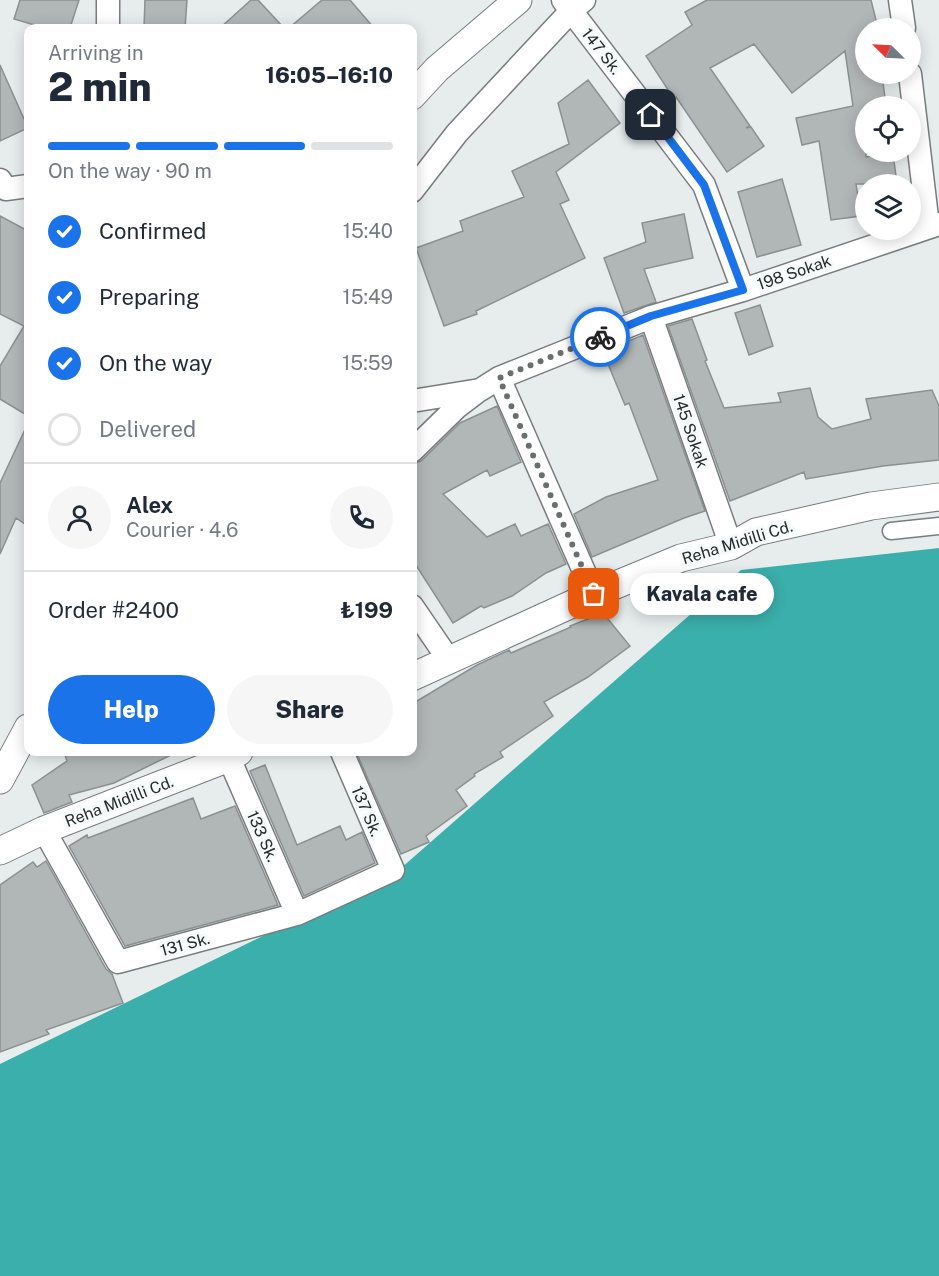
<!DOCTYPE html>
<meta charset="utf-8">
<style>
body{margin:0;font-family:"Public Sans",sans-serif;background:#f6f6f7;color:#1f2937;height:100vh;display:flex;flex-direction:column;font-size:22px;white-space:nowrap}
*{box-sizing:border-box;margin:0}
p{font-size:20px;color:#747a83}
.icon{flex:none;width:33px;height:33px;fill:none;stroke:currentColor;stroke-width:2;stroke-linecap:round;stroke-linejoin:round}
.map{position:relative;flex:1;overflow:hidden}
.drawer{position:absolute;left:24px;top:24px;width:393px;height:732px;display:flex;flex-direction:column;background:#fff;border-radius:12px;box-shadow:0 3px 15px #0003}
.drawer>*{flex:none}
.needle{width:39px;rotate:294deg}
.tools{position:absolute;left:855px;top:18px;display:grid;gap:12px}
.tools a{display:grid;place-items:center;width:66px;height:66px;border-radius:50%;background:#fff;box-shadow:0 3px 15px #0003;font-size:30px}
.pin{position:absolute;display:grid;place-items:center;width:51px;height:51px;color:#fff;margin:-26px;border-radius:12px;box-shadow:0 3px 9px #0006}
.courier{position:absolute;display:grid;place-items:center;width:60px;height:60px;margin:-30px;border:4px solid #1a73e8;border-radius:50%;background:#fff;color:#222;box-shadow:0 2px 8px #0007}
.bubble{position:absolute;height:42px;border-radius:21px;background:#fff;box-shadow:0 3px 15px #0003;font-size:20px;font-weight:800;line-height:42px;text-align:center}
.headline em{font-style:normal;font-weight:800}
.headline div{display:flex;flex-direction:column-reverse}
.headline{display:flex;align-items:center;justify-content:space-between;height:102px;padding:0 24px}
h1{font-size:39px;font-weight:800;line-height:45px}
.bar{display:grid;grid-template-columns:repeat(4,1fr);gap:9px 6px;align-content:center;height:72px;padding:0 24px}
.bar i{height:8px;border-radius:4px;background:#e0e1e3}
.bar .active{background:#1a73e8}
.bar p{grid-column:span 4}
.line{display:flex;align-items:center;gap:15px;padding:0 24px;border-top:2px solid #e0e1e3}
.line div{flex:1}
.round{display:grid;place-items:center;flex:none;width:63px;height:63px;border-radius:32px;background:#f6f6f7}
ol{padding:0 24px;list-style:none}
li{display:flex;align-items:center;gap:18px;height:66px}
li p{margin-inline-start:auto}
li .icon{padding:6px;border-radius:50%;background:#1a73e8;color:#fff;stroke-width:4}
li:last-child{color:#747a83}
li i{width:33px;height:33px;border:3px solid #e0e1e3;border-radius:50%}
.action{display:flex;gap:12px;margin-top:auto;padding:12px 24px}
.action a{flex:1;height:69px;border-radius:36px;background:#1a73e8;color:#fff;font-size:24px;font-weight:800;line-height:69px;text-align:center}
.action a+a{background:#f6f6f7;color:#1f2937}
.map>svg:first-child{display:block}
</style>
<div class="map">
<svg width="939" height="1276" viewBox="0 0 939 1276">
<rect width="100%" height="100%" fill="#e7eded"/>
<path fill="#3bafab" d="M 939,548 L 939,1276 L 0,1276 L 0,1064 L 400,869 L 741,570 Z"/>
<path fill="#b1b7b6" stroke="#8b9090" stroke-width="1.5" d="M 20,0 L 79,0 L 70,28 L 45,28 L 14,19 Z
M 145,0 L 187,0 L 185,28 L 144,27 Z
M 251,0 L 258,0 L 284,28 L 220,28 Z
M 322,0 L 350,0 L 374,28 L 289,28 Z
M 707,0 L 871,0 L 878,28 L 866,28 L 866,74 L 882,74 L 886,106 L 866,106 L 866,157 L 893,153 L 897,184 L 856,184 L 861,216 L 831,220 L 819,141 L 802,145 L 796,118 L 853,106 L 845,51 L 792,93 L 754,44 L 710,68 L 750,126 L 746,128 L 751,127 L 764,146 L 727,172 L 676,97 L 674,99 L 646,56 L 692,25 L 685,12 Z
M 0,65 L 28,128 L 0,141 Z
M 588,80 L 620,123 L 556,172 L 569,200 L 560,204 L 585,258 L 476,311 L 477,314 L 444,326 L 416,248 L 463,231 L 460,221 L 524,197 L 512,171 L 569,144 L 558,103 Z
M 782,179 L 801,245 L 757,257 L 738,192 Z
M 684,214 L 693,258 L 644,269 L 656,302 L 624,313 L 604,258 L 646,242 L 642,223 Z
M 0,216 L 28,231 L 28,416 L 0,399 L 0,366 L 24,326 L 0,314 Z
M 760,305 L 773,346 L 749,355 L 735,313 Z
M 692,319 L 707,360 L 705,361 L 724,408 L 781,402 L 778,393 L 810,388 L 818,417 L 832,429 L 871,419 L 866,399 L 932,390 L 939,406 L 939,460 L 883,466 L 806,479 L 804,472 L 730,501 L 668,326 Z
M 643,335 L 705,511 L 684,518 L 592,557 L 574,514 L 606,497 L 658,480 L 629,403 L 625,405 L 603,352 Z
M 497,406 L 521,462 L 490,476 L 487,470 L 443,494 L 487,537 L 515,524 L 521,536 L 548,524 L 566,564 L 546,573 L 512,596 L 484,608 L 481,606 L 453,623 L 412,559 L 412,464 L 421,461 L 460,423 Z
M 28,423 L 28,526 L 16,518 L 0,554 L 0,483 Z
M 603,613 L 630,646 L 588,677 L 544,702 L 553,716 L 500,752 L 503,757 L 474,774 L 475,776 L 456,790 L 467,806 L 426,836 L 429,842 L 401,854 L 356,752 L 412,752 L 412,704 L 477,665 L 509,650 L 511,653 L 571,627 L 570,626 Z
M 64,752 L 177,752 L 114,783 L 69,795 L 72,802 L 44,813 L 32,785 L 67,761 Z
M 265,765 L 297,845 L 340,826 L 346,840 L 362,832 L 375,863 L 304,896 L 250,771 Z
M 193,798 L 201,819 L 235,806 L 278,905 L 125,946 L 69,846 L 87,835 L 88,838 Z
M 46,861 L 106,969 L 112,974 L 123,1003 L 46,1030 L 49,1034 L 0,1052 L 0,885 L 33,862 L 37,867 Z"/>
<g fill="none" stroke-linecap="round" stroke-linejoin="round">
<defs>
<path id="pedestrian" d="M 891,531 L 939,526"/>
<path id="minor" d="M 108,0 L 108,28
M 563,0 L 704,185 L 743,290
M 900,0 L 904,28
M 910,74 L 928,226
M 0,180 L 6,189 L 28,186
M 412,191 L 457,133 L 571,11 L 584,0
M 651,317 L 731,546
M 499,378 L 594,594
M 412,401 L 480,390 L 499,378 L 651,317 L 743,290 L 939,224
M 412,451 L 457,407 L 478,391
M 412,606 L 449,660
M 229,758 L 297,914
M 44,830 L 118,962 L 297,914 L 393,870 L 342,752"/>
<path id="tertiary" d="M 412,96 L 437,69 L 518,0
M 412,677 L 594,594 L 681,558 L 731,546 L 756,532 L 871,506 L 939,497
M 0,780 L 28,728
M 0,851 L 44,830 L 229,758 L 239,752"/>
</defs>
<use href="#pedestrian" stroke="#777d7c" stroke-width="19"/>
<use href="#minor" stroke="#777d7c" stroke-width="25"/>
<use href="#tertiary" stroke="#777d7c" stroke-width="29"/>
<use href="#pedestrian" stroke="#fff" stroke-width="16"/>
<use href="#minor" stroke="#fff" stroke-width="22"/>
<use href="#tertiary" stroke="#fff" stroke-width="27"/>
</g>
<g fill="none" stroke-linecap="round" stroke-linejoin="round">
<path stroke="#6a6e6e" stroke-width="6" stroke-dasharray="0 10.8" d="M 594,594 L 499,378 L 600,337"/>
<path stroke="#1a73e8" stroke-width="8" d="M 600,337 L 651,316 L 743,290 L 704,185 L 651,115"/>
</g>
<g text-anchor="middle" stroke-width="6" stroke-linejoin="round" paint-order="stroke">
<g font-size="16" fill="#272929" stroke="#f4fbfa">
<text transform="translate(602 51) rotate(52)" y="6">147 Sk.</text>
<text transform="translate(794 272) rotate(-19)" y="6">198 Sokak</text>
<text transform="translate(691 431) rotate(71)" y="6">145 Sokak</text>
<text transform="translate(737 542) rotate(-17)" y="6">Reha Midilli Cd.</text>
<text transform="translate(119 801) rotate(-21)" y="6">Reha Midilli Cd.</text>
<text transform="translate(367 811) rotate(67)" y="6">137 Sk.</text>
<text transform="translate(263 836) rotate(66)" y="6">133 Sk.</text>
<text transform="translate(185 944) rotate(-15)" y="6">131 Sk.</text>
</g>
</g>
</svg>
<div class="tools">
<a><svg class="needle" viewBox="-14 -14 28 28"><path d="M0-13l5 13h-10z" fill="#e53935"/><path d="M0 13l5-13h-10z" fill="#747a83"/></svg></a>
<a><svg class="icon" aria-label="locate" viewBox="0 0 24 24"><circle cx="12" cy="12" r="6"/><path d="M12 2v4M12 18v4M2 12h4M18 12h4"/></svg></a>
<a><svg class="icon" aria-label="layers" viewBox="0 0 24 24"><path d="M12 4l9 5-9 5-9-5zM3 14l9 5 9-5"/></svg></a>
</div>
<div class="pin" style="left:594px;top:594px;background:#ea580c"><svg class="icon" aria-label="bag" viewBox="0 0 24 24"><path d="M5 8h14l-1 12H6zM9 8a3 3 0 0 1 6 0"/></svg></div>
<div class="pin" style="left:651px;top:115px;background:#1f2937"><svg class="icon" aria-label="home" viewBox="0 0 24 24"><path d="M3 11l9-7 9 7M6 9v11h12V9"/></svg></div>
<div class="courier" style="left:600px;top:337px"><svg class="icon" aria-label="bike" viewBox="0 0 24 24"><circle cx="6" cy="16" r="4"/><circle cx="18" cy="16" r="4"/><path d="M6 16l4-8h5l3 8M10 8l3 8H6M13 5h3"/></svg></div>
<div class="bubble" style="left:630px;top:573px;width:144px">Kavala cafe</div>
<section class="drawer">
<div class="headline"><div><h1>2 min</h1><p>Arriving in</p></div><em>16:05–16:10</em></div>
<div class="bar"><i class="active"></i><i class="active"></i><i class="active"></i><i></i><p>On the way · 90 m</p></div>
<ol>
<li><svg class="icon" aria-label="check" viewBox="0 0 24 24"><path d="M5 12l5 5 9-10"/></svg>Confirmed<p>15:40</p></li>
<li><svg class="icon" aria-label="check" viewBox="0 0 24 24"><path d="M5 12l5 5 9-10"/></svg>Preparing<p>15:49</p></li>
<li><svg class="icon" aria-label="check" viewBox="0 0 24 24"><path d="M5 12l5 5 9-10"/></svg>On the way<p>15:59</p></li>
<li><i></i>Delivered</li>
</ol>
<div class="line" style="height:108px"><a class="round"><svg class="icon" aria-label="person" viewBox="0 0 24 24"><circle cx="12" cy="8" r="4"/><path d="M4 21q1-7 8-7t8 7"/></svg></a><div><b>Alex</b><p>Courier · 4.6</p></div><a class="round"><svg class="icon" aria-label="phone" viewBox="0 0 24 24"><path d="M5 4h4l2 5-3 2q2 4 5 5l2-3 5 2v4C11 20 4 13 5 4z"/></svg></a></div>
<div class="line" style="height:78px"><div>Order #2400</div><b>₺199</b></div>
<div class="action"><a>Help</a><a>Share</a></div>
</section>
</div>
